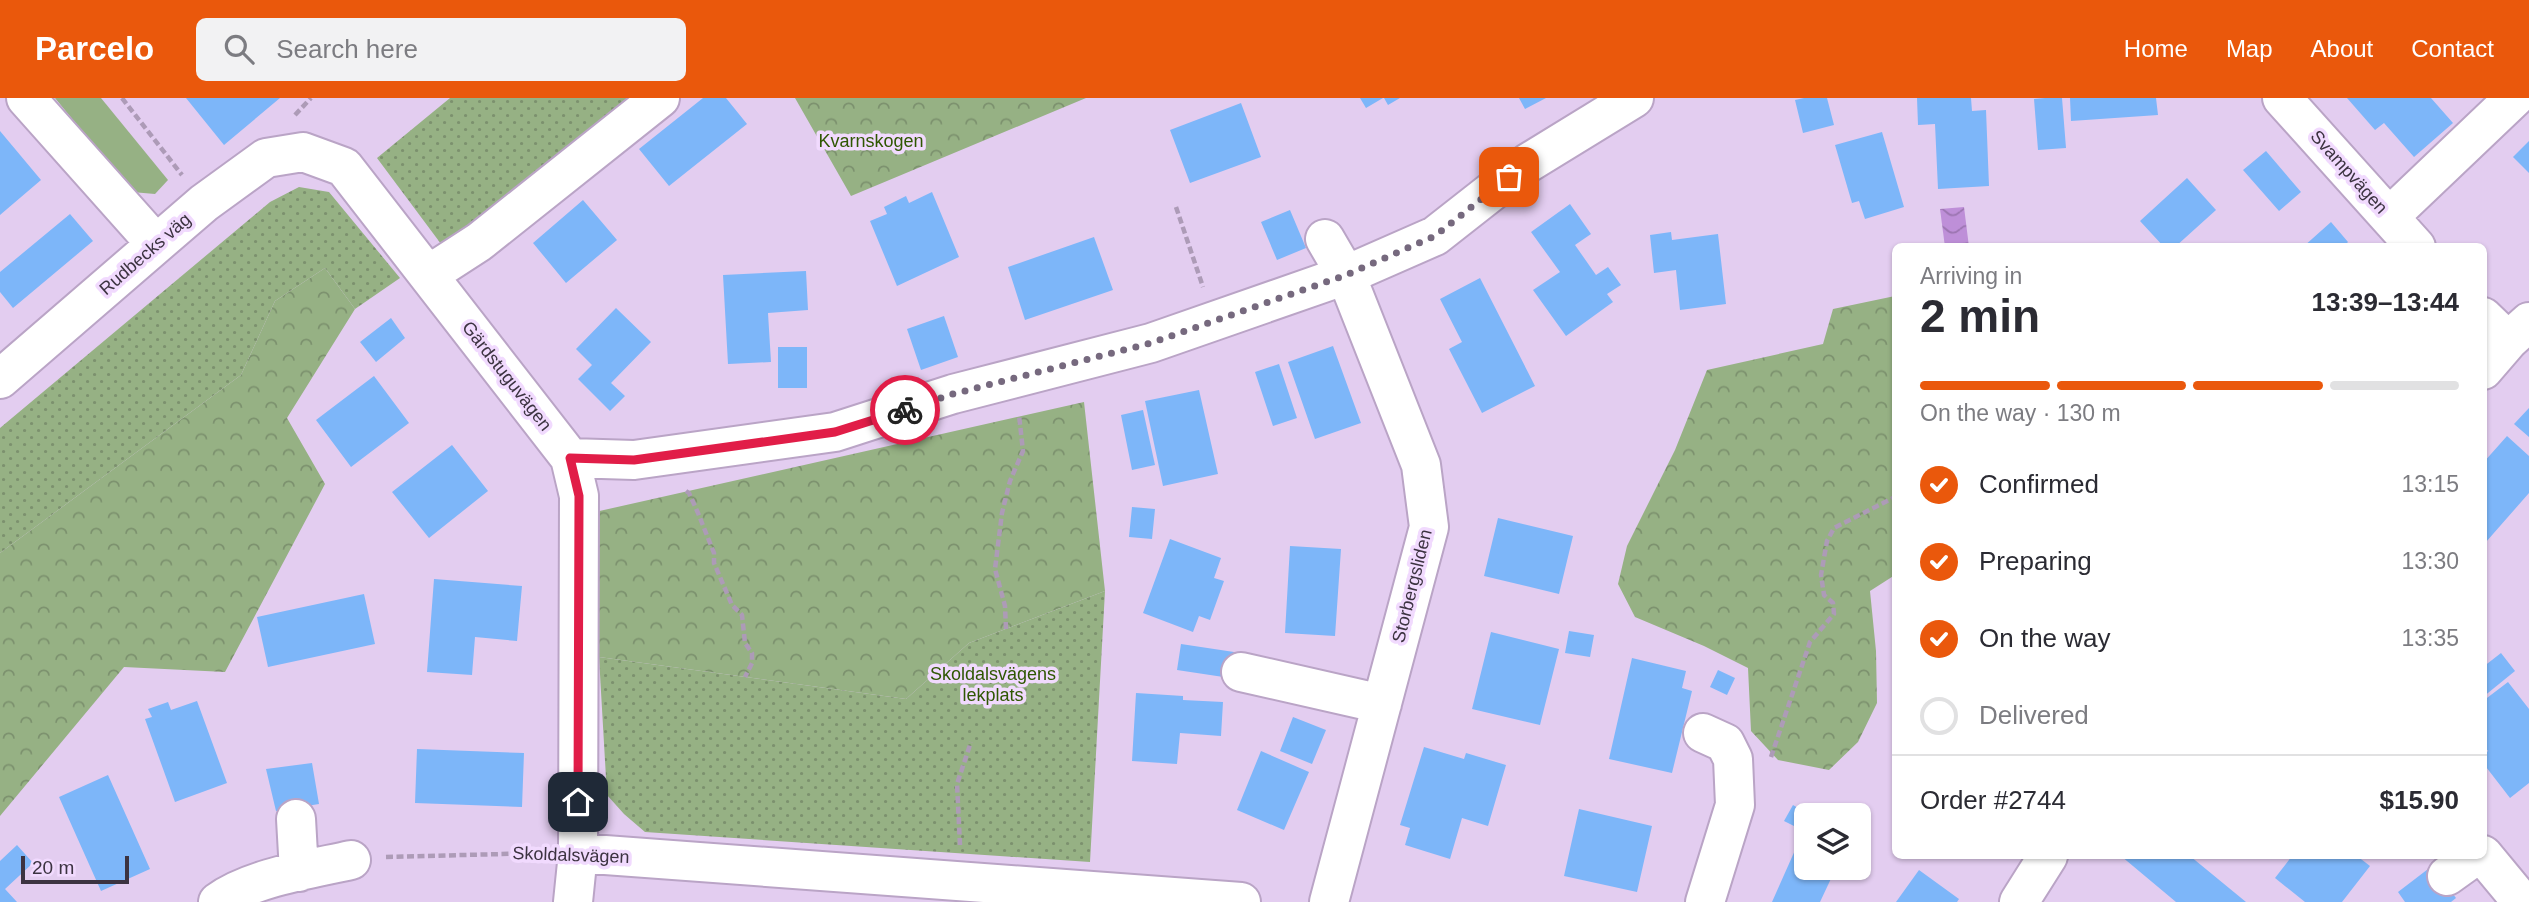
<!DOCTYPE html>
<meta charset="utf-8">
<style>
body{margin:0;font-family:Helvetica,sans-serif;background:#f2f2f3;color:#2b2b33;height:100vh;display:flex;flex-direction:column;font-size:26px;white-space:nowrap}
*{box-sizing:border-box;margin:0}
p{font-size:23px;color:#7c7c81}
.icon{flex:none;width:38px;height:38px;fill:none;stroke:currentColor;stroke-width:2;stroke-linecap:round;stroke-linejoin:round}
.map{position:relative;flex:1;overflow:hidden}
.side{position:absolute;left:1892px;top:145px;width:595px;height:616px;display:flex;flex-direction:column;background:#fff;border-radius:10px;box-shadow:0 2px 5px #0004}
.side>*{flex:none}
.controls{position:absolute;left:1794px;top:705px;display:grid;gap:14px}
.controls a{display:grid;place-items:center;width:77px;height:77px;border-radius:10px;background:#fff;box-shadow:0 2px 5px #0004;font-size:35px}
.scale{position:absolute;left:21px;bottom:18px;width:108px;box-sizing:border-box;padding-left:7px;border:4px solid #3c3341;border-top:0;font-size:19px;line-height:24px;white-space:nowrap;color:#3c3341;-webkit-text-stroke:5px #f1dafe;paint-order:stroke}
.pin{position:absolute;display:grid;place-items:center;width:60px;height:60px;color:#fff;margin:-30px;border-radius:14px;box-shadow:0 4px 10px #0006}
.courier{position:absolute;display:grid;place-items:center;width:70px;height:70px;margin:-35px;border:5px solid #e11d48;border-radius:50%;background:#fff;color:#222;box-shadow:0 2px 9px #0007}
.overview em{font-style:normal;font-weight:800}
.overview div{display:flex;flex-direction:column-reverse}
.overview{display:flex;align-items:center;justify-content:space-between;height:119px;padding:0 28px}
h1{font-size:46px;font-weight:800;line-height:52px}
.bar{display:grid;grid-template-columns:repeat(4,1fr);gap:10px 7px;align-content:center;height:84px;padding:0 28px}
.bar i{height:9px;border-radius:5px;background:#e1e1e2}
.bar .on{background:#ea580c}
.bar p{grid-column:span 4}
.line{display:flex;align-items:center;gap:18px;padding:0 28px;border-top:2px solid #e1e1e2}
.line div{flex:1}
ol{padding:0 28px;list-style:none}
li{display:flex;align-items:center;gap:21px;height:77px}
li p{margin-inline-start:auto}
li .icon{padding:7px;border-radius:50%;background:#ea580c;color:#fff;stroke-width:4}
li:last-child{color:#7c7c81}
li i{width:38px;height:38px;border:4px solid #e1e1e2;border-radius:50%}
header{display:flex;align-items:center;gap:42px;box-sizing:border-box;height:98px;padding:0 35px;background:#ea580c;color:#fff}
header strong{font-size:33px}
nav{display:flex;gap:38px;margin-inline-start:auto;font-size:24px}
.search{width:490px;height:63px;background:#f2f2f3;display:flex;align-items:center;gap:18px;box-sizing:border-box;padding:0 24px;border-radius:10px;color:#7c7c81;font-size:26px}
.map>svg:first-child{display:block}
</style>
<header>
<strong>Parcelo</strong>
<div class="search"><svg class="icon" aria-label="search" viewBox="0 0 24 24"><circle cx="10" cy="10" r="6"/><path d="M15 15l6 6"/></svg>Search here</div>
<nav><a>Home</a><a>Map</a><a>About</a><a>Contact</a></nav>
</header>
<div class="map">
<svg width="2529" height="804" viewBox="0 0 2529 804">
<defs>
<pattern id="forest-crowns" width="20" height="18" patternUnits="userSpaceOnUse" patternTransform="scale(1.75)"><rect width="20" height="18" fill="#96b184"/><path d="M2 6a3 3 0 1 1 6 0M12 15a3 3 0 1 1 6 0" fill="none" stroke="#7c916e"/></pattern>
<pattern id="park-dots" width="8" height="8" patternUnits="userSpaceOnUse" patternTransform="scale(1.75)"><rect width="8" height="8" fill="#96b184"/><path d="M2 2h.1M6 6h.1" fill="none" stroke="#7c916e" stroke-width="1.8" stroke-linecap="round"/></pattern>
<pattern id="water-waves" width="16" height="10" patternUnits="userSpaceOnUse" patternTransform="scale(1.75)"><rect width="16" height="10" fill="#be8fd8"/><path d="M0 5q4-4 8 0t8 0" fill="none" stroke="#9c75b1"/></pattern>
</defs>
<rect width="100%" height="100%" fill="#e3cdf0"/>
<path fill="#96b184" d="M 55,0 L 101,0 L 168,82 L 155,96 L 132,94 Z"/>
<path fill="url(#forest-crowns)" d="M 795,0 L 1086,0 L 851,98 Z
M 325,170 L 355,211 L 287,320 L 325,386 L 225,574 L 124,569 L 0,718 L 0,455 L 241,277 L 275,203 Z
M 1895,198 L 1895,477 L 1870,493 L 1876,553 L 1877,605 L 1858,644 L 1829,672 L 1778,662 L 1751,633 L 1748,570 L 1704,548 L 1635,519 L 1618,486 L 1627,448 L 1675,352 L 1707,272 L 1823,246 L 1833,211 Z
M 1084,304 L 1105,493 L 969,545 L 906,601 L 599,559 L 595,414 Z"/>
<path fill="url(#park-dots)" d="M 450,0 L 633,0 L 447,154 L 377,60 Z
M 299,89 L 329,94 L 400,180 L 355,211 L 325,170 L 275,203 L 241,277 L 0,455 L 0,330 L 270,104 Z
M 1105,493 L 1090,764 L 645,734 L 624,716 L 607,697 L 599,559 L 906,601 L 969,545 Z"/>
<path fill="url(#water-waves)" d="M 1964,109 L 1969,149 L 1945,149 L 1940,111 Z"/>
<path fill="#7db6f9" d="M 186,0 L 280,0 L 224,47 Z
M 703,0 L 726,0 L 747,26 L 669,88 L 639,51 Z
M 1360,0 L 1383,0 L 1366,10 Z
M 1384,0 L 1400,0 L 1388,7 Z
M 1519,0 L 1546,0 L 1525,11 Z
M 1804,0 L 1827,0 L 1834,27 L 1803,35 L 1795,2 Z
M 1917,0 L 1971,0 L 1972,13 L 1986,12 L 1989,88 L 1938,91 L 1935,26 L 1918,27 Z
M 2045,0 L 2062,0 L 2066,50 L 2038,52 L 2034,1 Z
M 2070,0 L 2156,0 L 2158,17 L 2071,23 Z
M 2347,0 L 2431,0 L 2453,25 L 2414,59 L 2384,25 L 2375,32 Z
M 1241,5 L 1261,59 L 1190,85 L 1170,32 Z
M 0,33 L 41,82 L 0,117 Z
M 1882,34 L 1904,109 L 1865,121 L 1859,103 L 1852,105 L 1835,47 Z
M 2529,43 L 2529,75 L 2513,59 Z
M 2266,53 L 2301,94 L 2279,113 L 2243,72 Z
M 2187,80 L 2216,112 L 2175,149 L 2164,149 L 2140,123 Z
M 932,94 L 959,159 L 897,188 L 870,123 L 887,116 L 884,109 L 906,98 L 909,105 Z
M 583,102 L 617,142 L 566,185 L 533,145 Z
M 1570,106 L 1591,136 L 1575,147 L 1596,177 L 1608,169 L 1621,187 L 1607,196 L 1613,204 L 1566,238 L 1533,192 L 1560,174 L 1531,134 Z
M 1290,112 L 1306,150 L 1277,162 L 1261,124 Z
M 70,116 L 93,143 L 13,210 L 0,194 L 0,174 Z
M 2331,124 L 2348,144 L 2343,149 L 2303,149 Z
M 1671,134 L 1672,142 L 1718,136 L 1726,206 L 1680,212 L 1676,172 L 1654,175 L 1650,137 Z
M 1094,139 L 1113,192 L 1025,222 L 1008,169 Z
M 806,173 L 808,212 L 768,215 L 771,264 L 728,266 L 723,177 Z
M 1480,180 L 1535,288 L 1482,315 L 1449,251 L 1462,244 L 1440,201 Z
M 616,210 L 651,244 L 611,285 L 625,298 L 610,313 L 578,281 L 592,267 L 576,251 Z
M 944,218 L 958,259 L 921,272 L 907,231 Z
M 391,220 L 405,240 L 376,264 L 360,244 Z
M 1333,248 L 1361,325 L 1315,341 L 1288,264 Z
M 778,249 L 807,249 L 807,290 L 778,290 Z
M 1279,266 L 1297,320 L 1273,328 L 1255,274 Z
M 374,278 L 409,325 L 351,369 L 316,322 Z
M 1199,292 L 1218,376 L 1163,388 L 1145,303 Z
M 2529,310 L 2529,339 L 2514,326 Z
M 1143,312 L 1155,367 L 1132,372 L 1121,317 Z
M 2507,338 L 2529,358 L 2529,395 L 2486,444 L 2483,441 L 2483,365 Z
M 452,347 L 488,393 L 429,440 L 392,394 Z
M 1132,409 L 1155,411 L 1152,441 L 1129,439 Z
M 1498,420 L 1573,438 L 1559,496 L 1484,478 Z
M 1170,441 L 1221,460 L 1214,480 L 1224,483 L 1210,522 L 1199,518 L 1193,534 L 1143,515 Z
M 1290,448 L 1341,451 L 1335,538 L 1285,535 Z
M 434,481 L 522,488 L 517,543 L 475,539 L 472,577 L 427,574 Z
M 364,496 L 375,546 L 268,569 L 257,519 Z
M 1569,533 L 1594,537 L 1590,559 L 1565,555 Z
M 1491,534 L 1559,551 L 1540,627 L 1472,611 Z
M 1181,546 L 1234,554 L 1230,580 L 1177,572 Z
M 2501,555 L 2515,573 L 2483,599 L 2483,569 Z
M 1632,560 L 1686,573 L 1682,590 L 1692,593 L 1672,675 L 1609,661 Z
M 1718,572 L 1735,580 L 1727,597 L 1710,589 Z
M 2508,584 L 2529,611 L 2529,685 L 2510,700 L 2483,665 L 2483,657 L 2488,653 L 2483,647 L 2483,603 Z
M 1136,595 L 1183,598 L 1183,602 L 1223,604 L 1221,638 L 1180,635 L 1177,666 L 1132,663 Z
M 197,603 L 227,685 L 175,704 L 145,621 L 152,619 L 148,611 L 168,604 L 171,612 Z
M 1293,619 L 1326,632 L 1312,666 L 1280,653 Z
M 1424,649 L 1464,661 L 1466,655 L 1506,667 L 1488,728 L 1462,720 L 1450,761 L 1405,747 L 1410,730 L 1400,727 Z
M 417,651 L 524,655 L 522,709 L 415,705 Z
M 1261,653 L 1309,674 L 1284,732 L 1237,712 Z
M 312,665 L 319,706 L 276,713 L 266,671 Z
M 108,677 L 150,771 L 101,793 L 59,699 Z
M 1793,707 L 1803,713 L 1794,728 L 1784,723 Z
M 1579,711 L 1652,728 L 1637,794 L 1564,778 Z
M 17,747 L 33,765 L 5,791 L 17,804 L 0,804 L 0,763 Z
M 1796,750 L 1806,754 L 1806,770 L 1836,770 L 1820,804 L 1772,804 Z
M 2121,758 L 2190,758 L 2246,804 L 2176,804 Z
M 2292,758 L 2357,758 L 2370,768 L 2342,804 L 2305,804 L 2275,780 Z
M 2432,768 L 2456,800 L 2451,804 L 2405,804 L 2398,794 Z
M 1919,772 L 1959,801 L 1957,804 L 1896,804 Z"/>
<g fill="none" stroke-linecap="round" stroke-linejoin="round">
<defs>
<path id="minor" d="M 26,0 L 156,146
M 2282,0 L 2416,149
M 2389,119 L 2514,0
M 1325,141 L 1346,177 L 1421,367 L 1429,429 L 1329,804
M 428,177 L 479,144 L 660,0
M 2483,219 L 2508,243
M 2483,272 L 2508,243 L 2529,224
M 0,281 L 204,105 L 266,60 L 303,54 L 344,69 L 570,360 L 579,398 L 578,755 L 573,804
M 570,360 L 634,362 L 835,334 L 953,296 L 1151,245 L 1346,177 L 1435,138 L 1528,65 L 1634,0
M 1241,574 L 1382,606
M 1703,635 L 1725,645 L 1733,661 L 1735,707 L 1705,804
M 296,721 L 299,774
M 578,755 L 1241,804
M 2483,757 L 2522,804
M 2447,778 L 2475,758
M 218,804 C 250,780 311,771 351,762
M 2019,804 L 2048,758"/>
</defs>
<use href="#minor" stroke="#baa4c6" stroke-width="42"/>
<path stroke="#ad9bb7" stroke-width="4.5" stroke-dasharray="7 3.5" stroke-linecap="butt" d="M 122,0 L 182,77
M 295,17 L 311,0
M 1176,109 L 1203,189
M 686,393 L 689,395 L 698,415 L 714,455 L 714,465 L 732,507 L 742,517 L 745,545 L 752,555 L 752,565 L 745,579
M 1006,531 L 1005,508 L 995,471 L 1002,415 L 1010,383 L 1023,353 L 1019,317
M 1771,659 L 1810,544 L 1834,516 L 1833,505 L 1824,497 L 1821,477 L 1827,443 L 1834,430 L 1895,399
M 960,747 L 957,686 L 971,644
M 386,759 L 542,755"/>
<use href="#minor" stroke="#fff" stroke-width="38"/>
</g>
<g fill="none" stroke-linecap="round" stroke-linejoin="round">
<path stroke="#76697e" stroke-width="7" stroke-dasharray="0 12.6" d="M 905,312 L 953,296 L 1151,245 L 1346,177 L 1435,138 L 1509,79"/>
<path stroke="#e11d48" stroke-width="9" d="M 578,704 L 579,398 L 570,360 L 634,362 L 835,334 L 905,312"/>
</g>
<g text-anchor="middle" stroke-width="7" stroke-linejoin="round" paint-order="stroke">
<g font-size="18" fill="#2f5702" stroke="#f1dafe">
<text x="871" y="49">Kvarnskogen</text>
<text x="993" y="582">Skoldalsvägens<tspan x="993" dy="21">lekplats</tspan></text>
</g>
<g font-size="18" fill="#3c3341" stroke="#f1dafe">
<text transform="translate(2349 74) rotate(48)" y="6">Svampvägen</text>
<text transform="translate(145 156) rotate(-41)" y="6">Rudbecks väg</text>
<text transform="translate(507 278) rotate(52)" y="6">Gärdstuguvägen</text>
<text transform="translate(1412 488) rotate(-76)" y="6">Storbergsliden</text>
<text transform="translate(571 757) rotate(2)" y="6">Skoldalsvägen</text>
</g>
</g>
</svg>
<div class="controls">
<a><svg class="icon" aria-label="layers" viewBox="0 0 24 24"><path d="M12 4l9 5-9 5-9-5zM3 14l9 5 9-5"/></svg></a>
</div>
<div class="scale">20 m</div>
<div class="pin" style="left:1509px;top:79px;background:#ea580c"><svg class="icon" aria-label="bag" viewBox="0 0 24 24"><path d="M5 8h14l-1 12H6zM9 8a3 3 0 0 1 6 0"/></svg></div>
<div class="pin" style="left:578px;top:704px;background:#1f2937"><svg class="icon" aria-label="home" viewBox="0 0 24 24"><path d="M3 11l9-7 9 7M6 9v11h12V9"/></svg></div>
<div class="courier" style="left:905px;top:312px"><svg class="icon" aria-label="bike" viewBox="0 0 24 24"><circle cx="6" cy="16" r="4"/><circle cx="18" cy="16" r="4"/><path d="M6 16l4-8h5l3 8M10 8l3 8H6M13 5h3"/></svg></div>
<section class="side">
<div class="overview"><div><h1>2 min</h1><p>Arriving in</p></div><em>13:39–13:44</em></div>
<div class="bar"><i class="on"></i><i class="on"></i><i class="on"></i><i></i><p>On the way · 130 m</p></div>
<ol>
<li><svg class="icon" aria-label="check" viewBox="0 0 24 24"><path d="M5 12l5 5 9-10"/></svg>Confirmed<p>13:15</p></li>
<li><svg class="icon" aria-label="check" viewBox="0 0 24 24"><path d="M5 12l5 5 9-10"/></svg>Preparing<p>13:30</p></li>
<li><svg class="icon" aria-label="check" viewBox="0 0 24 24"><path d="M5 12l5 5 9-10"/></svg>On the way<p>13:35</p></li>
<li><i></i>Delivered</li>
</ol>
<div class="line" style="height:91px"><div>Order #2744</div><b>$15.90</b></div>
</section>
</div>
